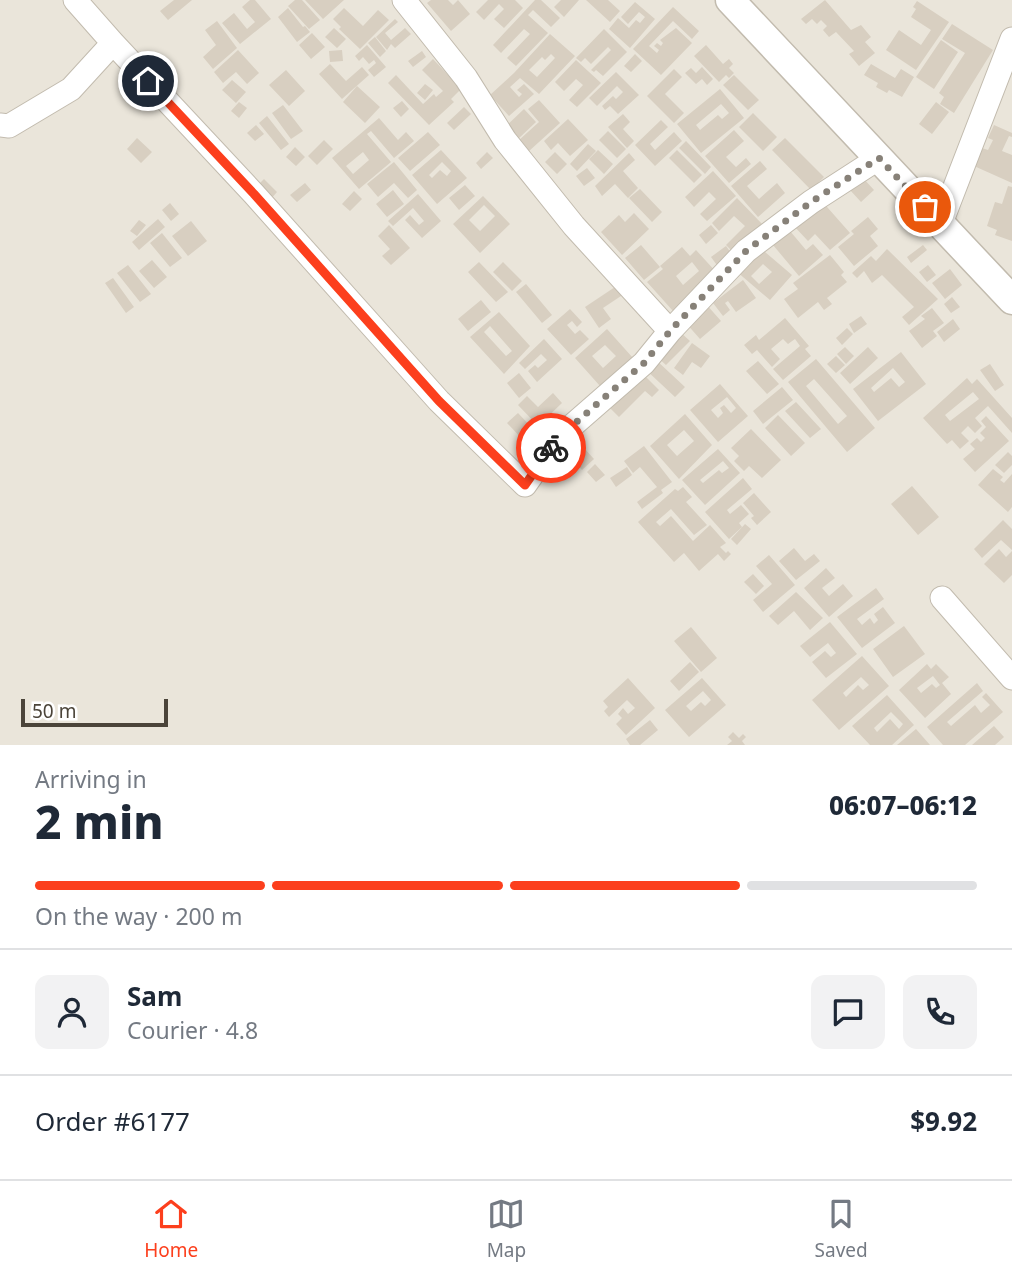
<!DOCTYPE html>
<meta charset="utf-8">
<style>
body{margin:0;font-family:"Noto Sans",sans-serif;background:#f2f2f3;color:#1f2937;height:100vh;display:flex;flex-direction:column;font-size:26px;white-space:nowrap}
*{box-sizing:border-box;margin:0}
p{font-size:23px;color:#747a83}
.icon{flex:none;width:38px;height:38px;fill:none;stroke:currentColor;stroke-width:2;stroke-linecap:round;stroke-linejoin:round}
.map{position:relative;height:745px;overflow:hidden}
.side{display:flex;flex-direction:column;background:#fff;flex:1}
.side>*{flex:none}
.scale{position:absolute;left:21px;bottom:18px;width:147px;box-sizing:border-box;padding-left:7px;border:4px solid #4b4439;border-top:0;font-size:19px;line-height:24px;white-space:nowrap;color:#4b4439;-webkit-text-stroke:5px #fff;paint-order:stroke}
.pin{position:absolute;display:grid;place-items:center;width:60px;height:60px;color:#fff;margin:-30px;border:4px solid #fff;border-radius:50%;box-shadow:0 2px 7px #0007}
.courier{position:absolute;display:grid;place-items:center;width:70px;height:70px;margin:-35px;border:5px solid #fc3f1d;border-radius:50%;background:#fff;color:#222;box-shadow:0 2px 9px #0007}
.head em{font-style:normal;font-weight:800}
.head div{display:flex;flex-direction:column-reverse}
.head{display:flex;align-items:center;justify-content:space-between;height:119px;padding:0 35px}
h1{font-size:46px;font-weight:800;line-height:52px}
.bar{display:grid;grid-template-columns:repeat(4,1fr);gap:10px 7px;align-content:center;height:84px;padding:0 35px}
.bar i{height:9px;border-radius:5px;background:#e0e1e3}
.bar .current{background:#fc3f1d}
.bar p{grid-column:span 4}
.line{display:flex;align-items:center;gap:18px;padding:0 35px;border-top:2px solid #e0e1e3}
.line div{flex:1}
.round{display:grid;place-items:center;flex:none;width:74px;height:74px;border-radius:14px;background:#f2f2f3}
.dock{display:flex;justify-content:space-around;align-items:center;height:98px;border-top:2px solid #e0e1e3;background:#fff;font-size:19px;color:#747a83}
.dock a{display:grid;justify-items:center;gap:4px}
.dock .current{color:#fc3f1d}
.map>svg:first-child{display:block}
</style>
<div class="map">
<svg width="1012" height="745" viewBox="0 0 1012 745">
<rect width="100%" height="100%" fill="#f6f3ec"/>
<path fill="#eae5da" d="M 0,0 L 1012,0 L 1012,745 L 0,745 Z"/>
<path fill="#d8cfc1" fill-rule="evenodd" d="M 174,0 L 192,0 L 168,20 L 160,11 Z
M 250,0 L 255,0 L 271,19 L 240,44 L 222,23 L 234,13 L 247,29 L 255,22 L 242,7 Z
M 295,0 L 302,0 L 320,20 L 309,29 L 288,6 Z
M 305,0 L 344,0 L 323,19 Z
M 431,0 L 448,0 L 453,5 L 458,0 L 470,14 L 451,31 L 427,3 Z
M 488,0 L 515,0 L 523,8 L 504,28 L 494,19 L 504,9 L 499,4 L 484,20 L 476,12 Z
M 535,0 L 541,0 L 560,18 L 551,27 L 533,10 L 528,15 L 548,33 L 516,66 L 507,58 L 530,34 L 524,29 L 501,53 L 493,45 Z
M 561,0 L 579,0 L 564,17 L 554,7 Z
M 586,0 L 608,0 L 620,11 L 610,22 Z
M 825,0 L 851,30 L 861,25 L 871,37 L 865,42 L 875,53 L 859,66 L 849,54 L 854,51 L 836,32 L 829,37 L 823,30 L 827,26 L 821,20 L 817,24 L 812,19 L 806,24 L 801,19 Z
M 917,1 L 949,22 L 916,70 L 886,50 L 899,30 L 921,45 L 931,30 L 911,17 L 916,9 L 913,7 Z
M 635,2 L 655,19 L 630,48 L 609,29 L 618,18 L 629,28 L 636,20 L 640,23 L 645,17 L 639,12 L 628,24 L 621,17 Z
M 673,7 L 699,31 L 692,39 L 673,21 L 649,46 L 657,53 L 659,50 L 654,46 L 657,43 L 661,46 L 663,43 L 660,40 L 676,28 L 692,43 L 661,75 L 633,49 Z
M 288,8 L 303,27 L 305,26 L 310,32 L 297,42 L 278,17 Z
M 344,8 L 363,26 L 378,10 L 389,20 L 360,49 L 339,29 L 341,27 L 333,19 Z
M 395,19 L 398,22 L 385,33 L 391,40 L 405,28 L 411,34 L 395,48 L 391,44 L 387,50 L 376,37 Z
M 217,21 L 237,48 L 213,69 L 203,57 L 216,45 L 205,30 Z
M 952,24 L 993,50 L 954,113 L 940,104 L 944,97 L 939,93 L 965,53 L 942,39 Z
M 334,28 L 346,39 L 337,48 L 325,37 Z
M 604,29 L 627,52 L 603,76 L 596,70 L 594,72 L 591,70 L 611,50 L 608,47 L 591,64 L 585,58 L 581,62 L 576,58 Z
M 312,33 L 325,47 L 311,59 L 299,45 Z
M 550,34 L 575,56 L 539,94 L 520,78 L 510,87 L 519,97 L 522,94 L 517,90 L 524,84 L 534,94 L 509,116 L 490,95 L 514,73 ZM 551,54 L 555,58 L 537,77 L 529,70 L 542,57 L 545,60 Z
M 375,37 L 386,51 L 380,57 L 368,43 Z
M 941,40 L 958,52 L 934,89 L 916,77 Z
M 367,45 L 386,67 L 374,77 L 368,70 L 376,63 L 374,60 L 369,64 L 363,57 L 359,61 L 355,56 Z
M 706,45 L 723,64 L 729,59 L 733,64 L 729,68 L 734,73 L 729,78 L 726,75 L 719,82 L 694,56 Z
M 238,50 L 259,73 L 247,84 L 236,72 L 223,83 L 214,72 Z
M 342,50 L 343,61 L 330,62 L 329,51 Z
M 422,51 L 426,57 L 413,67 L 408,61 Z
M 635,54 L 642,61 L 631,72 L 624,66 Z
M 433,59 L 461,89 L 451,99 L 454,102 L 429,125 L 388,83 L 396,75 L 423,104 L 434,94 L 436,97 L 443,91 L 422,70 Z
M 576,60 L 601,83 L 577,107 L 569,100 L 583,85 L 576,79 L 564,91 L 555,82 Z
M 330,64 L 346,81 L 362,67 L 369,75 L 342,99 L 319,74 Z
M 871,64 L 895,78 L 901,69 L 914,77 L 902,97 L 889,90 L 887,93 L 876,87 L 878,83 L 864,75 Z
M 702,67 L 713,79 L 707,85 L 702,79 L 696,84 L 685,73 L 691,68 L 696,73 Z
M 674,69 L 682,77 L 665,94 L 684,113 L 674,123 L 647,96 Z
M 286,70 L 305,91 L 289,106 L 269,85 Z
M 616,72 L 639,95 L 618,114 L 610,106 L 605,110 L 602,106 L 613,96 L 616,99 L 623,92 L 617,86 L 597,106 L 589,98 Z
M 734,75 L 759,100 L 748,110 L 723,85 Z
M 232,80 L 246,92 L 236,103 L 222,90 Z
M 425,84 L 433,90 L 425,100 L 417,93 Z
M 357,86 L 380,107 L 365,123 L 343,102 Z
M 720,89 L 744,118 L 701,153 L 677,124 ZM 721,104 L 729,113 L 722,119 L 718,115 L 700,130 L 696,125 Z
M 539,100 L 560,123 L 528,152 L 518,141 L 539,122 L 528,109 Z
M 402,101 L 409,109 L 401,117 L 393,108 Z
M 239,102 L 247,108 L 239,118 L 231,111 Z
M 936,102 L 949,112 L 932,134 L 919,124 Z
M 283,105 L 303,131 L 291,139 L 272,113 Z
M 464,107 L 471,114 L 454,130 L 447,123 Z
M 524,109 L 536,122 L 516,141 L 504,128 Z
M 753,113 L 777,137 L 763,151 L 739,127 Z
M 623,114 L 630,122 L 623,129 L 634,141 L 627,148 L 608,127 Z
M 267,116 L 289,144 L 281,150 L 259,123 Z
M 379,118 L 398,140 L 406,132 L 414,141 L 394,158 L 371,131 L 367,134 L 391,162 L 359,189 L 332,158 ZM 363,152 L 369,160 L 353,174 L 346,166 Z
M 568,119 L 588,140 L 570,156 L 558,143 L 551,150 L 544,141 Z
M 661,120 L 668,127 L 650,144 L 655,150 L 674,132 L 682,141 L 655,166 L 635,145 Z
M 256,125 L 264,134 L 255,141 L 247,133 Z
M 994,125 L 1012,133 L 1012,137 L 1009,136 L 1002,151 L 1012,155 L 1012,183 L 974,166 L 982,148 L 988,150 L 993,140 L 988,138 Z
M 734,130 L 744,141 L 726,157 L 736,167 L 746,158 L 751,164 L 729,183 L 705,156 Z
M 608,131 L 626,149 L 617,158 L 599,140 Z
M 428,132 L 440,145 L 410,171 L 398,158 Z
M 137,138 L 152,152 L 141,163 L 127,149 Z
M 785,138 L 824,177 L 811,190 L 772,150 Z
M 324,140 L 333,149 L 317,165 L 308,156 Z
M 686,141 L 711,167 L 705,174 L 679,148 Z
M 588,144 L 596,151 L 577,171 L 570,164 Z
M 295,147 L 305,157 L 296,166 L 286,157 Z
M 441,150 L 467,178 L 437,204 L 412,175 ZM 442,162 L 451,171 L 447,176 L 440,170 L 432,178 L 429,175 Z
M 598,150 L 613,164 L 604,174 L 589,159 Z
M 677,150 L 702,175 L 694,183 L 669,158 Z
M 487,152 L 493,158 L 481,169 L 476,163 Z
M 555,152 L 567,164 L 557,174 L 545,162 Z
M 629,153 L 635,160 L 623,171 L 638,188 L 628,198 L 615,184 L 602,196 L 595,186 Z
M 760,161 L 767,169 L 747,186 L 759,199 L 777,183 L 785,193 L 758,217 L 731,186 Z
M 394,162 L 417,190 L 408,198 L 394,183 L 378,197 L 367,184 Z
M 587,168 L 595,178 L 584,186 L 576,176 Z
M 713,171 L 736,196 L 707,221 L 700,214 L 716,199 L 709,192 L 694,207 L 685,197 Z
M 863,178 L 874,190 L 861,202 L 850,190 Z
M 264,179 L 277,192 L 270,200 L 256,187 Z
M 305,183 L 311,190 L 297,202 L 290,195 Z
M 465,185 L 475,196 L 459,210 L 449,198 Z
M 1008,186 L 1012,187 L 1012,241 L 995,235 L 997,230 L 987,226 L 995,202 L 1002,204 Z
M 640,189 L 662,212 L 652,222 L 629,198 Z
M 393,190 L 404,204 L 387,217 L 376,204 Z
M 354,191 L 362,199 L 350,211 L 342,204 Z
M 418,194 L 441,221 L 422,238 L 405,220 L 410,215 L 419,225 L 424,221 L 413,208 L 393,226 L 388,221 Z
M 483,196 L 510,224 L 480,253 L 453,224 ZM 484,205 L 495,216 L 480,231 L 469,220 Z
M 737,198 L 764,226 L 735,254 L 726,245 L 745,226 L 734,216 L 719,231 L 712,223 Z
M 820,199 L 850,233 L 830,250 L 815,234 L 808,241 L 792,224 Z
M 170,203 L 179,214 L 171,221 L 162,210 Z
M 634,213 L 649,229 L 622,255 L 601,232 L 619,215 L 625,222 Z
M 868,217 L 878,229 L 870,236 L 878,246 L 854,266 L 838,247 L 854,234 L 851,231 Z
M 158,219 L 165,227 L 139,250 L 132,242 Z
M 139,220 L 146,225 L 137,236 L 130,231 Z
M 191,221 L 207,241 L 188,256 L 172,236 Z
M 389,225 L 410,248 L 391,265 L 382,256 L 390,249 L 378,236 Z
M 711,225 L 718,233 L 706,244 L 699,235 Z
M 790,231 L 806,250 L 813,244 L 823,255 L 799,276 L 773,245 Z
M 162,233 L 182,258 L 170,267 L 150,243 Z
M 641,245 L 660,267 L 644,280 L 625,258 Z
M 923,245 L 927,250 L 911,263 L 907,257 Z
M 726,246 L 734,257 L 719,268 L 711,257 Z
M 758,246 L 792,275 L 770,300 L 736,271 ZM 763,264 L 772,272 L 759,284 L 751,276 Z
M 682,247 L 690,256 L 696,250 L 717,273 L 673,311 L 647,282 L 663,269 L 660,266 ZM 692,262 L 699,271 L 683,285 L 676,276 Z
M 887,249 L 938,299 L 909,325 L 902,317 L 914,307 L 882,275 L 872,283 L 864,271 L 857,278 L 852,273 L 871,256 L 876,261 Z
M 830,255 L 844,272 L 841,275 L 847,282 L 827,298 L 832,304 L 824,310 L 818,302 L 798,318 L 784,299 L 798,289 L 793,283 Z
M 152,260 L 167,277 L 154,288 L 139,271 Z
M 479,262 L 508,292 L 496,302 L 468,272 Z
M 503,262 L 522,281 L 512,291 L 493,272 Z
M 128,265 L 151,294 L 140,302 L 117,273 Z
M 928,265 L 936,275 L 927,282 L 919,272 Z
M 950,269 L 962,285 L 945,299 L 932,283 Z
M 113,278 L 134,307 L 126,313 L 105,283 Z
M 743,280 L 756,298 L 736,312 L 728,301 L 725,303 L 730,310 L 723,316 L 713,303 Z
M 621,283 L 627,292 L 603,308 L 611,319 L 599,328 L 585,307 Z
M 526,284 L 552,315 L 542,323 L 516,292 Z
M 952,297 L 960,307 L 951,313 L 944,304 Z
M 481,300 L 491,312 L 468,331 L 458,319 Z
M 706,304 L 721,321 L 700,339 L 685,322 Z
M 932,308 L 944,323 L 933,331 L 937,336 L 922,348 L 909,331 L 925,319 L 921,316 Z
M 570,309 L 582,322 L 577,327 L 572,321 L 567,325 L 575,334 L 580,330 L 589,339 L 571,355 L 547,329 Z
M 499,312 L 530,346 L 504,374 L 470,337 ZM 490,326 L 512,351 L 506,356 L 484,332 Z
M 861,316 L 867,324 L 854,333 L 849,324 Z
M 785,318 L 809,346 L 805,349 L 811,356 L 783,380 L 773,369 L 800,346 L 795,339 L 788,344 L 783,339 L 771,349 L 780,359 L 772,367 L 757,350 L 752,354 L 744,345 L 756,335 L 759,340 Z
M 953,319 L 960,329 L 944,342 L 937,332 Z
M 847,328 L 853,334 L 842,345 L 836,338 Z
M 607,329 L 633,358 L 600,386 L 575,358 ZM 605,345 L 616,356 L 603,368 L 592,356 Z
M 680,332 L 690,341 L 666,365 L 656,356 Z
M 544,339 L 562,359 L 537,382 L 528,371 L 535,365 L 538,368 L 547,360 L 541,354 L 525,369 L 519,363 Z
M 692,343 L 710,356 L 701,368 L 692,362 L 683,375 L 674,368 Z
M 845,347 L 854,356 L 846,364 L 837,354 Z
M 868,347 L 878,358 L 850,384 L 840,373 Z
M 901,352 L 926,384 L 878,421 L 853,389 ZM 893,368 L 905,382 L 899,387 L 891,378 L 874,392 L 871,388 Z
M 836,356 L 845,365 L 836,373 L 827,364 Z
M 655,359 L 685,387 L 675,397 L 645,369 Z
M 816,359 L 875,428 L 847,452 L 788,382 ZM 814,379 L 847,416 L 838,424 L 806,386 Z
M 758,361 L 779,384 L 767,394 L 746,371 Z
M 990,364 L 1004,385 L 995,391 L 980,370 Z
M 519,373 L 531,388 L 519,398 L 507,383 Z
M 643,374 L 659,390 L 652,397 L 645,391 L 619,417 L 610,408 Z
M 967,378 L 972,384 L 977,379 L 1012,418 L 1012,433 L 988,406 L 975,418 L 982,426 L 975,433 L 968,426 L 961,433 L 969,441 L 960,449 L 952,440 L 947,444 L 923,418 ZM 973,392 L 979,399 L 950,421 L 945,415 Z
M 720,384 L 748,416 L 718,442 L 690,410 ZM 727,397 L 736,408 L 731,413 L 724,405 L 720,408 L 723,413 L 718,418 L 711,410 Z
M 782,387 L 793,400 L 763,424 L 753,411 Z
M 553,393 L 562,403 L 538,426 L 518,405 L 527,396 L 538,407 Z
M 796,402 L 821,429 L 810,438 L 785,411 Z
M 518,413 L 535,431 L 524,441 L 507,423 Z
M 685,414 L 712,445 L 679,479 L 650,446 ZM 684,430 L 694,441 L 677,456 L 667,445 Z
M 778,415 L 805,443 L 791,456 L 765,428 Z
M 986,416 L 1009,441 L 975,472 L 963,459 L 975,449 L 970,444 L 977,438 L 981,442 L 985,438 L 980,433 L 986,427 L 981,421 Z
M 751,429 L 781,460 L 762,478 L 749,466 L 744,471 L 734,461 L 739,456 L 731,448 Z
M 573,436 L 594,459 L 582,470 L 561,446 Z
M 644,446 L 672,482 L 661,490 L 663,493 L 642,509 L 637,502 L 657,487 L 640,467 L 633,473 L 624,461 Z
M 718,449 L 740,473 L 705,505 L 682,480 ZM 723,461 L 729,468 L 722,473 L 719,470 L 703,483 L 700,480 Z
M 1008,452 L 1012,456 L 1012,465 L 1004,473 L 995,465 Z
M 595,464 L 605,475 L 596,482 L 587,472 Z
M 627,467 L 632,475 L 616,487 L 610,478 Z
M 993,469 L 1003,477 L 1000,480 L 1004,483 L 1012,474 L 1012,507 L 1008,512 L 978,485 Z
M 743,478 L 752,489 L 727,510 L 730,514 L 741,505 L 749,514 L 739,523 L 742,527 L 729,539 L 705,512 Z
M 912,486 L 939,517 L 918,535 L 891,504 Z
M 683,487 L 692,497 L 686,502 L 707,525 L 694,535 L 671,509 L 656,522 L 660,526 L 671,516 L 693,541 L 710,525 L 726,543 L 720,547 L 726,553 L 728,551 L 731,554 L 724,561 L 718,554 L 699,571 L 684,553 L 674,562 L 638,522 L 675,489 L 678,491 Z
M 754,493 L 771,512 L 757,525 L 751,518 L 754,516 L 743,503 Z
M 1003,520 L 1012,529 L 1012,550 L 1001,540 L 982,558 L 974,549 Z
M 745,524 L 751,529 L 737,545 L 731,539 Z
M 794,548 L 805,561 L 814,554 L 820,561 L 796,580 L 779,561 Z
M 999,549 L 1006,557 L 1012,551 L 1012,575 L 1004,583 L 984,564 Z
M 769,555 L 795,585 L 763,612 L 753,600 L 772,584 L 756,566 Z
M 826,568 L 835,578 L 822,588 L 829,596 L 843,584 L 853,596 L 829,617 L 804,588 Z
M 753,574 L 764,586 L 756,594 L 744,582 Z
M 876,588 L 884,599 L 857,619 L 862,625 L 870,618 L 874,624 L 878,620 L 874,614 L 883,607 L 895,623 L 862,648 L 837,617 Z
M 796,592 L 823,618 L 810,630 L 794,611 L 778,625 L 769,616 Z
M 830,622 L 857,654 L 826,678 L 812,662 L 825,651 L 831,657 L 836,653 L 828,643 L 810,657 L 800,646 Z
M 904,626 L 925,654 L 893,677 L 873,649 Z
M 691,627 L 717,658 L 701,672 L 674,641 Z
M 862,656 L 889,686 L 839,730 L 812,700 ZM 861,677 L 869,685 L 863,690 L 858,685 L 846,697 L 843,693 Z
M 690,662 L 699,672 L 679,691 L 670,681 Z
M 927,664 L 931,669 L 936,664 L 949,677 L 942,683 L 951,694 L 925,718 L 899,690 ZM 933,676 L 940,685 L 936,688 L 932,684 L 921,693 L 917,688 Z
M 628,678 L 655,708 L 626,735 L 616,724 L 622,718 L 618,714 L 623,708 L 628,714 L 635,708 L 627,700 L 609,717 L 604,711 L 608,707 L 603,701 Z
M 702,678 L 726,705 L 689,737 L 665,710 ZM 703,691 L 711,700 L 705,706 L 701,702 L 691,711 L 686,706 Z
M 977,683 L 983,691 L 947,722 L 951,726 L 975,705 L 981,713 L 990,705 L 982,697 L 986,693 L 1003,712 L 965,745 L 943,745 L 927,727 Z
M 887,695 L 914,725 L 892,745 L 870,745 L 852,726 ZM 891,712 L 903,724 L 899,729 L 890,719 L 877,732 L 874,728 Z
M 650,720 L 658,730 L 640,745 L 630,745 L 626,739 Z
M 994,726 L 1004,737 L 995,745 L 972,745 Z
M 916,729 L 930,745 L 897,745 Z
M 733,732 L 739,738 L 743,734 L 746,737 L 742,741 L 745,745 L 727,745 L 732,741 L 728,737 Z"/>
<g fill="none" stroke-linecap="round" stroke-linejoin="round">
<defs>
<path id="minor" d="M 75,0 L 113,43 L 254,194 L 439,401 L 525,485 L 558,438 L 644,363 L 670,331 L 746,251 L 811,202 L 879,158
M 404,0 L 466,78 L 505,140 L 574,226 L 670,331
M 0,125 L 9,126 L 71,89 L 113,43
M 941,223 L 1012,39
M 942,598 L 1012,678"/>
<path id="tertiary" d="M 730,0 L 1012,300"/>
</defs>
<use href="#minor" stroke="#c2bbae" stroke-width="25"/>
<use href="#tertiary" stroke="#c2bbae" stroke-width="31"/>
<use href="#minor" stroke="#fff" stroke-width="23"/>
<use href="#tertiary" stroke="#fff" stroke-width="28"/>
</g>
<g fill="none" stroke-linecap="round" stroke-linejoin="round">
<path stroke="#878178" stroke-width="7" stroke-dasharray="0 12.6" d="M 551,448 L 558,438 L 644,363 L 670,331 L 746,251 L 811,202 L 879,158 L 925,207"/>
<path stroke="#fc3f1d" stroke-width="9" d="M 148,81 L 254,194 L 439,401 L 525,485 L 551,448"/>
</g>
</svg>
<div class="scale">50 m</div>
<div class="pin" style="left:925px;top:207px;background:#ea580c"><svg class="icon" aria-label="bag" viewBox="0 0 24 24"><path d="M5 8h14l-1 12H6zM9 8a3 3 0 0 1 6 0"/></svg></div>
<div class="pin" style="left:148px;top:81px;background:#1f2937"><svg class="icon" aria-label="home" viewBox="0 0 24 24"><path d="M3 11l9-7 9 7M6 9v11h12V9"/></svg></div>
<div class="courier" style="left:551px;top:448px"><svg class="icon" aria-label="bike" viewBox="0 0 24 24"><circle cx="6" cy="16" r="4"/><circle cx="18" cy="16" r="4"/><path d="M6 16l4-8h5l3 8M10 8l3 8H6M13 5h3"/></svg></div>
</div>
<section class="side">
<div class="head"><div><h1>2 min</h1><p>Arriving in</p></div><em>06:07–06:12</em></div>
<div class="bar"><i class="current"></i><i class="current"></i><i class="current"></i><i></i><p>On the way · 200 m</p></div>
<div class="line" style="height:126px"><a class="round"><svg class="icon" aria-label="person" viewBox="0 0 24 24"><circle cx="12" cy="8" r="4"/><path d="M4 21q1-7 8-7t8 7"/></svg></a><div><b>Sam</b><p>Courier · 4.8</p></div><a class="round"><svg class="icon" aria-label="chat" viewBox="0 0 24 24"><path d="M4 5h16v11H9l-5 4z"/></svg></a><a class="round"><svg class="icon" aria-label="phone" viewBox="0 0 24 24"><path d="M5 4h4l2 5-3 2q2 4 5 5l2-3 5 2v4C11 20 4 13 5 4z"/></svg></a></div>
<div class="line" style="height:91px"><div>Order #6177</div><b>$9.92</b></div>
</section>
<nav class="dock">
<a class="current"><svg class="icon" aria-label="home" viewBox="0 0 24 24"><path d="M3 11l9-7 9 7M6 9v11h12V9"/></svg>Home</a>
<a><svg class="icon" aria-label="map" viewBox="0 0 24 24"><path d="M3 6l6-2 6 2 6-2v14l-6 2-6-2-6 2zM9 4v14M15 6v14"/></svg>Map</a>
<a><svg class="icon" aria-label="saved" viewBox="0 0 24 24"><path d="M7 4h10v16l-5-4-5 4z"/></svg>Saved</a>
</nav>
